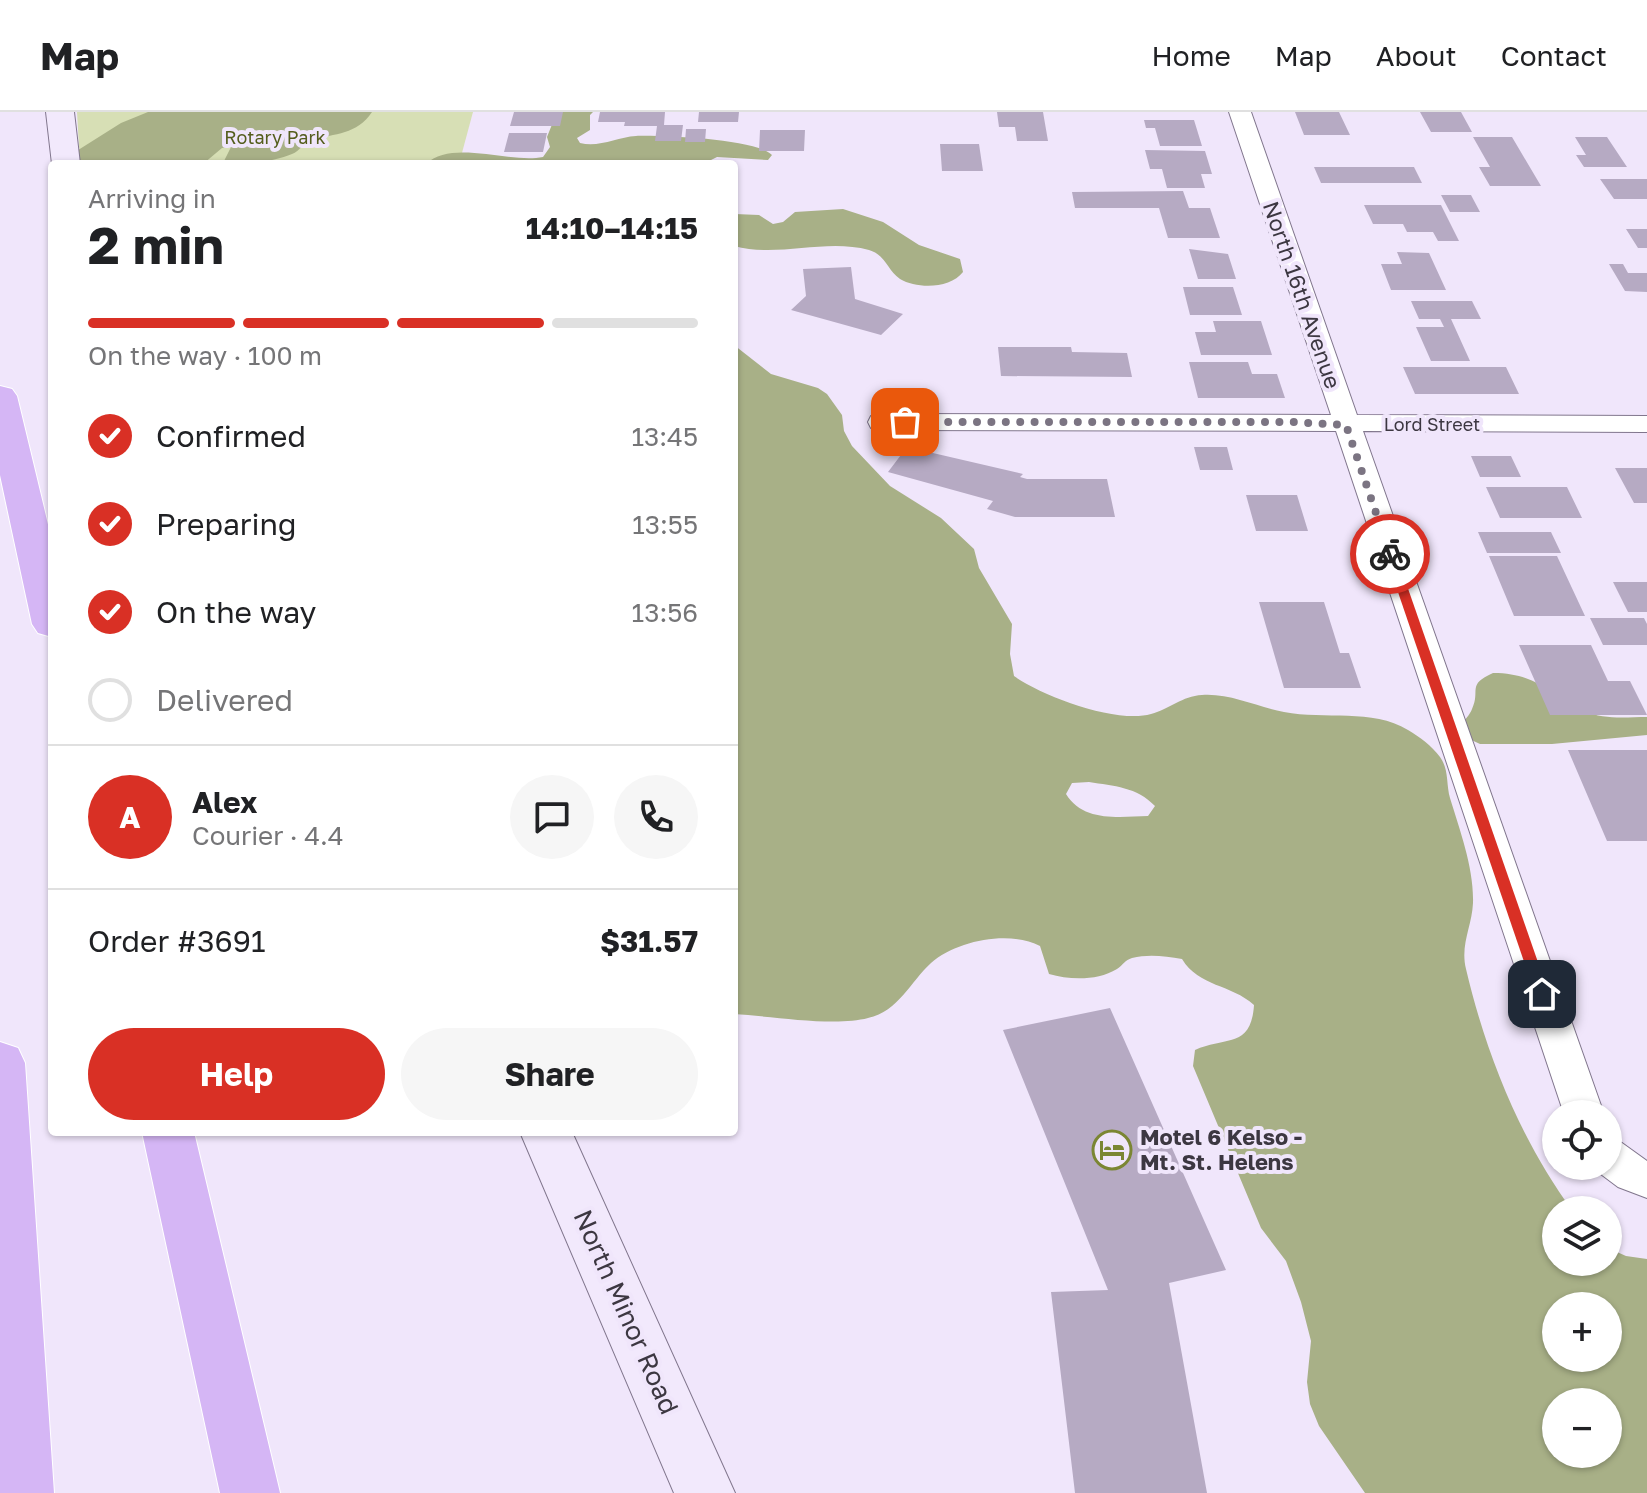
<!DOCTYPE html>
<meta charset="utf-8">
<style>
body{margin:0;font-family:"Golos Text",sans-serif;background:#f6f6f6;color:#202124;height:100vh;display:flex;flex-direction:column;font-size:30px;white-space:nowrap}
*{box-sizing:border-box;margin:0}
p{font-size:26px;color:#757577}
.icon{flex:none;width:44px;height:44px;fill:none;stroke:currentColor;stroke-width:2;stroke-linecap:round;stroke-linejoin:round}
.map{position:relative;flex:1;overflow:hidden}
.sheet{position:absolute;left:48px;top:48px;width:690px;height:976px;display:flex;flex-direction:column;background:#fff;border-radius:8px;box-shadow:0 2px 6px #0004}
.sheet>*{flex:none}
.buttons{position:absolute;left:1542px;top:988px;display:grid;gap:16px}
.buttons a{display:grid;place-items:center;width:80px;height:80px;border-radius:50%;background:#fff;box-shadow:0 2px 6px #0004;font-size:40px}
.pin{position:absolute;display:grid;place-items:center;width:68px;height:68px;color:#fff;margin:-34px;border-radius:16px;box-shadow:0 4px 12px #0006}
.courier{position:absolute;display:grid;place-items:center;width:80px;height:80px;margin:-40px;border:6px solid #d93025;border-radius:50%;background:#fff;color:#222;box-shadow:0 2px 10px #0007}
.overview em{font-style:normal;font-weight:700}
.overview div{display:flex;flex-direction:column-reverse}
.overview{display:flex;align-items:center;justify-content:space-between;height:136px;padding:0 40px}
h1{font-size:52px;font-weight:700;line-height:60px}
.bar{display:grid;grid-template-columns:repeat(4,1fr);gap:12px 8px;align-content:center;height:96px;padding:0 40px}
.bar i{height:10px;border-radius:6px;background:#e0e0e0}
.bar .current{background:#d93025}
.bar p{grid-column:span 4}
.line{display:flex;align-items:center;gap:20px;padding:0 40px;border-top:2px solid #e0e0e0}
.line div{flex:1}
.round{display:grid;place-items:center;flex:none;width:84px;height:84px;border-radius:42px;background:#f6f6f6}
ol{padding:0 40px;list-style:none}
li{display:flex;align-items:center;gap:24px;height:88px}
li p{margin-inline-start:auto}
li .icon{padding:8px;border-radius:50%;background:#d93025;color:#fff;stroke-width:4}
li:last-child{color:#757577}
li i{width:44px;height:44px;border:4px solid #e0e0e0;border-radius:50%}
.button{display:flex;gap:16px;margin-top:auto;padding:16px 40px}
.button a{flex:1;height:92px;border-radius:48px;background:#d93025;color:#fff;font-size:32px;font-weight:700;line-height:92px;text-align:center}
.button a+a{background:#f6f6f6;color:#202124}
header{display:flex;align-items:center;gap:48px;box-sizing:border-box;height:112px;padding:0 40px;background:#fff;border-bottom:2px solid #e0e0e0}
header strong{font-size:38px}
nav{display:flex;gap:44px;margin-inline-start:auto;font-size:28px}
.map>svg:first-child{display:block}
</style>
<header>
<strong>Map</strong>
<nav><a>Home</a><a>Map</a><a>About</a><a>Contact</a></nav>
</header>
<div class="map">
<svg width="1647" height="1381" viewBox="0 0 1647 1381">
<rect width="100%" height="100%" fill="#f0e6fb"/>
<path fill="#d7dfb5" d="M 77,0 L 473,0 L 459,52 L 84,52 L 79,35 Z"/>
<path fill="#a8b087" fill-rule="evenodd" d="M 148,0 L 372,0 C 357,23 335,21 312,28 C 303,31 300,39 292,42 C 274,50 243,53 224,49 L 231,35 L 222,36 L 203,52 L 56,52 L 121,11 Z
M 557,0 L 593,0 L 590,3 L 590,18 L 577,26 L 580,31 C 599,36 617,25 636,24 C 661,23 756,27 772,43 L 768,48 L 717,45 L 703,52 L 426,52 C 452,27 510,52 543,45 L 550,35 L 547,25 Z
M 843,97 L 883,110 L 919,133 L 960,147 L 963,160 C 950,177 917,177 900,167 C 887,158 886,143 869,138 C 825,126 778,146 734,134 L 735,102 L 759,103 L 773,112 L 783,110 L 795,100 Z
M 734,233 L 771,262 L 818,276 L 827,282 L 842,303 L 844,319 L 852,334 L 890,374 L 941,406 L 974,437 L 979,456 L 1012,512 L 1010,542 L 1014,564 C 1042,584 1117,612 1151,602 C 1170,597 1182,584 1202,583 C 1230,581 1257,595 1284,600 C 1325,608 1372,596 1408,618 C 1420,625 1432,634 1440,645 C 1449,657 1446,672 1450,686 C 1460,719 1474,756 1473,791 C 1472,814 1460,833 1466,857 C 1486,942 1520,1027 1572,1098 L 1556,1098 L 1556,1150 L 1608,1150 L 1608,1136 L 1626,1144 L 1647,1147 L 1647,1381 L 1365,1381 L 1319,1314 L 1310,1292 L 1307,1270 L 1311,1229 L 1301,1190 L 1286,1149 L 1261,1116 L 1193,954 L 1195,938 C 1226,924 1251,937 1254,893 C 1231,872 1199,875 1182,847 C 1165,844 1148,842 1132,846 C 1125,848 1123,853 1117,857 C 1097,869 1070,868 1049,862 L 1040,834 C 1010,818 957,828 931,851 C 910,870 899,899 868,906 C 835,915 770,904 734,902 ZM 1089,670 C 1114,674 1137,675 1155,694 L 1148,704 C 1118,705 1083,710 1066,682 L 1072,671 ZM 1608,1194 L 1608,1246 L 1556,1246 L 1556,1194 ZM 1608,1290 L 1608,1342 L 1556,1342 L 1556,1290 Z
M 1493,561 C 1537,561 1549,582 1585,599 C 1603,608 1627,605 1647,605 L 1647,623 L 1552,632 L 1480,632 L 1465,625 L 1461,614 C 1464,608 1470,603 1472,597 C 1481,578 1466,573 1493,561 Z"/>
<path fill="#b6aac3" d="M 514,0 L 563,0 L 560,14 L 510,14 Z
M 600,0 L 665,0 L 664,13 L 683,13 L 681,29 L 655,29 L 657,14 L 624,14 L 625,10 L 598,10 Z
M 699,0 L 739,0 L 738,10 L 698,10 Z
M 997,0 L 1043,0 L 1048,29 L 1017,29 L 1015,15 L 999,15 Z
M 1295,0 L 1339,0 L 1350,23 L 1304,23 Z
M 1420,0 L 1461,0 L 1472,20 L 1431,20 Z
M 1144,8 L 1194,8 L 1202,34 L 1160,34 L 1155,16 L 1146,16 Z
M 686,17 L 706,17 L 705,30 L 685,30 Z
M 760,18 L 805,18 L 804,39 L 759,39 Z
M 509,21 L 547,21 L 543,40 L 504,40 Z
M 1473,25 L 1512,25 L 1541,74 L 1490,74 L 1479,55 L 1490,55 Z
M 1575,25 L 1607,25 L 1627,55 L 1584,55 L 1576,43 L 1586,43 Z
M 940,32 L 979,32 L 983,59 L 942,59 Z
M 1145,38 L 1205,39 L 1212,62 L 1201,62 L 1205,76 L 1167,76 L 1162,57 L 1150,57 Z
M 1314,55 L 1414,55 L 1422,71 L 1321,71 Z
M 1600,67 L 1647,67 L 1647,87 L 1614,87 Z
M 1183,79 L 1189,96 L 1210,96 L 1220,126 L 1168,126 L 1159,96 L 1075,96 L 1072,80 Z
M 1441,83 L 1471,83 L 1480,100 L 1450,100 Z
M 1364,93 L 1441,93 L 1459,129 L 1438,129 L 1433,120 L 1407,120 L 1403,112 L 1373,112 Z
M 1626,117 L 1647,117 L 1647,136 L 1638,136 Z
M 1189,137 L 1228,142 L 1236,167 L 1198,167 Z
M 1397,140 L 1429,141 L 1446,178 L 1391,178 L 1381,152 L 1402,152 Z
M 1609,152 L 1623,152 L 1628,161 L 1647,161 L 1647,180 L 1625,179 Z
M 851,155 L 855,187 L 903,202 L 881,223 L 791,198 L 806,184 L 803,157 Z
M 1183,175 L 1233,175 L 1242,203 L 1190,203 Z
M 1411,189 L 1472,189 L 1481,207 L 1451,207 L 1470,249 L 1431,249 L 1416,215 L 1444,215 L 1440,207 L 1419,207 Z
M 1213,209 L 1261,209 L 1272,243 L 1201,243 L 1195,220 L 1216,220 Z
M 998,235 L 1071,235 L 1072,240 L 1127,241 L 1132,265 L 1001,264 Z
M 1189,250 L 1248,250 L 1252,262 L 1277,262 L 1285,286 L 1198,286 Z
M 1403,255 L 1506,255 L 1519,282 L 1415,282 Z
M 907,335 L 1023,362 L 1020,365 L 1027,367 L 1107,367 L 1115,405 L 1015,405 L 987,397 L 993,389 L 888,360 Z
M 1194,335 L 1227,335 L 1233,358 L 1200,358 Z
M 1471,344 L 1511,344 L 1521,365 L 1480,365 Z
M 1615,356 L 1647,356 L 1647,391 L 1634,391 Z
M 1486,375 L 1567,375 L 1582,406 L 1500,406 Z
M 1246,383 L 1297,383 L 1308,419 L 1256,419 Z
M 1478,420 L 1551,420 L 1561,441 L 1487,441 Z
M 1489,444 L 1557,444 L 1585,504 L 1514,504 Z
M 1613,470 L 1647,470 L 1647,500 L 1628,500 Z
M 1259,490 L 1324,490 L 1340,541 L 1349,541 L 1361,576 L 1284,576 Z
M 1590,506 L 1644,506 L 1647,512 L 1647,533 L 1603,533 Z
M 1519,533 L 1591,533 L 1608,569 L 1630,569 L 1647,603 L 1550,603 Z
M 1568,638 L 1647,638 L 1647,729 L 1607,729 Z
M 1110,896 L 1226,1158 L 1169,1171 L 1207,1381 L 1075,1381 L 1051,1180 L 1108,1178 L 1003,918 Z"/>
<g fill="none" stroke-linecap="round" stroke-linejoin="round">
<defs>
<path id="street" d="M 1229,0 L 1251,0 L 1357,303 L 1647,304 L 1647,320 L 1363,319 L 1604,1002 L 1564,1002 L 1336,319 L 881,318 L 871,316 L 868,310 L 871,304 L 881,302 L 1331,303 Z
M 1608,1026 L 1622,1031 L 1647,1049 L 1647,1086 L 1618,1075 L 1594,1057 L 1592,1054 L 1608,1054 Z"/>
<path id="secondary" d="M 46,0 L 74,0 L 80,52 L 52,52 Z
M 520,1020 L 572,1020 L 735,1381 L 674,1381 Z"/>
<path id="highway" d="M 0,274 L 12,277 L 17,284 L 52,429 L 52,525 L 38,521 L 32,512 L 0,363 Z
M 0,930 L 18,936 L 25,951 L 54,1381 L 0,1381 Z
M 142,1020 L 194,1020 L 280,1381 L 220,1381 Z"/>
</defs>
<use href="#street" stroke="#81768d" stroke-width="2"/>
<use href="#secondary" stroke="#81768d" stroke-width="2"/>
<use href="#highway" stroke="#fff" stroke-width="2"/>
<use href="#street" fill="#fff" fill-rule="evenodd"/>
<use href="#secondary" fill="#f2e9fc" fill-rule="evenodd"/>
<use href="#highway" fill="#d5b6f5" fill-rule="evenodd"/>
</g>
<path fill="#d93025" d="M 1390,439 L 1396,442 L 1549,882 L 1547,886 L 1537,886 L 1535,882 L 1385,442 Z"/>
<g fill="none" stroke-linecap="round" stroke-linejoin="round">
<path stroke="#7b7482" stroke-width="8" stroke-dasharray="0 14.4" d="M 905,310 L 1292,310 L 1346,313 L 1390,442"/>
</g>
<defs>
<symbol id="hotel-ring" viewBox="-11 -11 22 22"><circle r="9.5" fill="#f0e6fb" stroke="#7b8633" stroke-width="1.5"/><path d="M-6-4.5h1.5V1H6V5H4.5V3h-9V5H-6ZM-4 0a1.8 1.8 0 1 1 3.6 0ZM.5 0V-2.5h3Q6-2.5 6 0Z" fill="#7b8633"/></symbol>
</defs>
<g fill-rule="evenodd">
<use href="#hotel-ring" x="1090" y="1016" width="44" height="44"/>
</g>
<g text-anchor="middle" stroke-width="8" stroke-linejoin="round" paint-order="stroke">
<g font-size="18" fill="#545d1d" stroke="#f0e6fb">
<text x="275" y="32">Rotary Park</text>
</g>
<g font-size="18" fill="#3c3741" stroke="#f0e6fb">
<text x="1432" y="319">Lord Street</text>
</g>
<g font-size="22" fill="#3c3741" stroke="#f0e6fb">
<text transform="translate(1302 183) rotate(71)" y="8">North 16th Avenue</text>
</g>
<g font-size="22" font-weight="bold" fill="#3c3741" stroke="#f0e6fb" text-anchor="start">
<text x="1140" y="1033">Motel 6 Kelso -<tspan x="1140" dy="25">Mt. St. Helens</tspan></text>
</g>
<g font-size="26" fill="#3c3741" stroke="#f0e6fb">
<text transform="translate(626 1200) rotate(66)" y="9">North Minor Road</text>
</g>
</g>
</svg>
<div class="buttons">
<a><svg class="icon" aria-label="locate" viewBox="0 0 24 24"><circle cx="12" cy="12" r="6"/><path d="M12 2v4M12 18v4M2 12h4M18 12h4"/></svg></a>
<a><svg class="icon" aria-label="layers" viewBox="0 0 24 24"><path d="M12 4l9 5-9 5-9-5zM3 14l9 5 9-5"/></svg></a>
<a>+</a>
<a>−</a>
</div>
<div class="pin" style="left:905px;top:310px;background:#ea580c"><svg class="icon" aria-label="bag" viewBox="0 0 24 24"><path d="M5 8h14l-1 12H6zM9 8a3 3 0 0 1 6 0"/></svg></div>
<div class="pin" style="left:1542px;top:882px;background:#1f2937"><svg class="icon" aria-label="home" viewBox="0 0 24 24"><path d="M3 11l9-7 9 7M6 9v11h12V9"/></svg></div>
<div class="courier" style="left:1390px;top:442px"><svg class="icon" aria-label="bike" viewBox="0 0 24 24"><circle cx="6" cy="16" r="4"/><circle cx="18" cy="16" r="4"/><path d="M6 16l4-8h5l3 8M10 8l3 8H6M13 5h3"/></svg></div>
<section class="sheet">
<div class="overview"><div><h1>2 min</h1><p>Arriving in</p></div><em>14:10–14:15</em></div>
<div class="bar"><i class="current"></i><i class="current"></i><i class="current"></i><i></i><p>On the way · 100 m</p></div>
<ol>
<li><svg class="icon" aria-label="check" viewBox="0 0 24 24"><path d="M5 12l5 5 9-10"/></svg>Confirmed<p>13:45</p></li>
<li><svg class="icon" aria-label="check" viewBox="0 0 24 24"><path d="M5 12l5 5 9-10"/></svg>Preparing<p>13:55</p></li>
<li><svg class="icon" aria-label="check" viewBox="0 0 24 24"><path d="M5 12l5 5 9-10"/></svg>On the way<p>13:56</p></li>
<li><i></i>Delivered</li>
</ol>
<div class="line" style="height:144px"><b class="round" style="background:#d93025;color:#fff">A</b><div><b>Alex</b><p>Courier · 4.4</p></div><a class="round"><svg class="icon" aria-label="chat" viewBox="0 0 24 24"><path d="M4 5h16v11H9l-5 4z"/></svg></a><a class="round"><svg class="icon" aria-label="phone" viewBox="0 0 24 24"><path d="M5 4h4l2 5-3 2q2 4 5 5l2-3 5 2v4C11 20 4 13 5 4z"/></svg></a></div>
<div class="line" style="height:104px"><div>Order #3691</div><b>$31.57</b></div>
<div class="button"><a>Help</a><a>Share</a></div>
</section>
</div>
